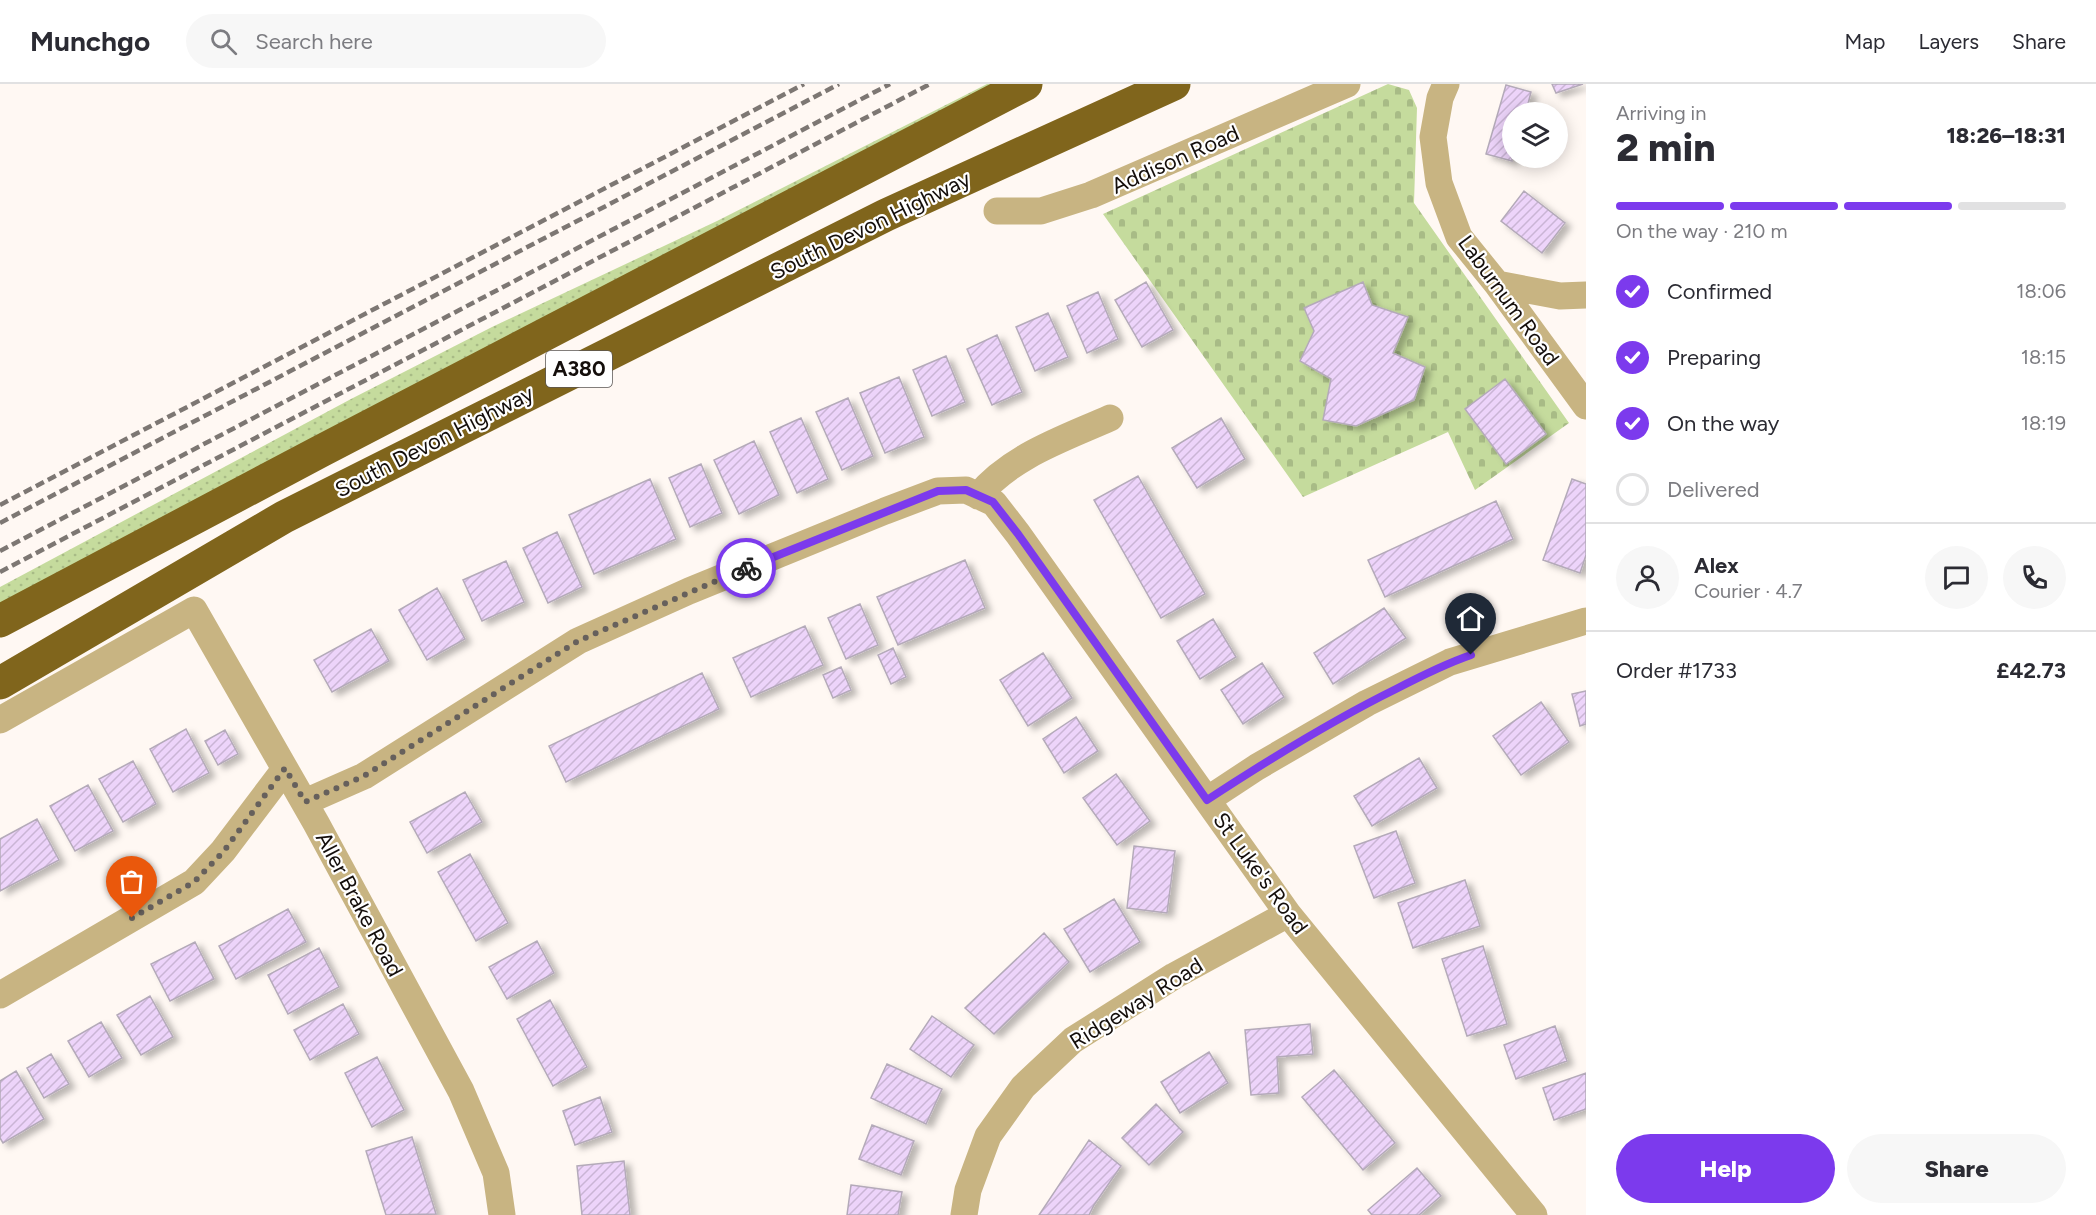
<!DOCTYPE html>
<meta charset="utf-8">
<style>
body{margin:0;font-family:Figtree,sans-serif;background:#f7f7f7;color:#2b2b33;height:100vh;display:flex;flex-direction:column;font-size:22px;white-space:nowrap}
*{box-sizing:border-box;margin:0}
p{font-size:20px;color:#7c7c81}
.icon{flex:none;width:33px;height:33px;fill:none;stroke:currentColor;stroke-width:2;stroke-linecap:round;stroke-linejoin:round}
.map{position:relative;flex:1;overflow:hidden}
.details{display:flex;flex-direction:column;background:#fff;width:510px}
.details>*{flex:none}
.controls{position:absolute;left:1502px;top:18px;display:grid;gap:12px}
.controls a{display:grid;place-items:center;width:66px;height:66px;border-radius:50%;background:#fff;box-shadow:0 3px 15px #0003;font-size:30px}
.pin{position:absolute;display:grid;place-items:center;width:51px;height:51px;color:#fff;margin:-62px -26px;border-radius:50% 50% 50% 0;rotate:-45deg;box-shadow:0 0 6px #0007}
.pin .icon{rotate:45deg}
.courier{position:absolute;display:grid;place-items:center;width:60px;height:60px;margin:-30px;border:4px solid #7c3aed;border-radius:50%;background:#fff;color:#222;box-shadow:0 2px 8px #0007}
.overview em{font-style:normal;font-weight:800}
.overview div{display:flex;flex-direction:column-reverse}
.overview{display:flex;align-items:center;justify-content:space-between;height:102px;padding:0 30px}
h1{font-size:39px;font-weight:800;line-height:45px}
.bar{display:grid;grid-template-columns:repeat(4,1fr);gap:9px 6px;align-content:center;height:72px;padding:0 30px}
.bar i{height:8px;border-radius:4px;background:#e1e1e2}
.bar .current{background:#7c3aed}
.bar p{grid-column:span 4}
.line{display:flex;align-items:center;gap:15px;padding:0 30px;border-top:2px solid #e1e1e2}
.line div{flex:1}
.round{display:grid;place-items:center;flex:none;width:63px;height:63px;border-radius:32px;background:#f7f7f7}
ol{padding:0 30px;list-style:none}
li{display:flex;align-items:center;gap:18px;height:66px}
li p{margin-inline-start:auto}
li .icon{padding:6px;border-radius:50%;background:#7c3aed;color:#fff;stroke-width:4}
li:last-child{color:#7c7c81}
li i{width:33px;height:33px;border:3px solid #e1e1e2;border-radius:50%}
.action{display:flex;gap:12px;margin-top:auto;padding:12px 30px}
.action a{flex:1;height:69px;border-radius:36px;background:#7c3aed;color:#fff;font-size:24px;font-weight:800;line-height:69px;text-align:center}
.action a+a{background:#f7f7f7;color:#2b2b33}
header{display:flex;align-items:center;gap:36px;box-sizing:border-box;height:84px;padding:0 30px;background:#fff;border-bottom:2px solid #e1e1e2}
header strong{font-size:28px}
nav{display:flex;gap:33px;margin-inline-start:auto;font-size:21px}
.search{width:420px;height:54px;background:#f7f7f7;display:flex;align-items:center;gap:15px;box-sizing:border-box;padding:0 21px;border-radius:33px;color:#7c7c81;font-size:22px}
main{display:flex;flex:1;min-height:0}
.map>svg:first-child{display:block}
</style>
<header>
<strong>Munchgo</strong>
<div class="search"><svg class="icon" aria-label="search" viewBox="0 0 24 24"><circle cx="10" cy="10" r="6"/><path d="M15 15l6 6"/></svg>Search here</div>
<nav><a>Map</a><a>Layers</a><a>Share</a></nav>
</header>
<main>
<div class="map">
<svg width="1586" height="1131" viewBox="0 0 1586 1131">
<defs>
<pattern id="grass-dots" width="8" height="8" patternUnits="userSpaceOnUse" patternTransform="scale(1.5)"><rect width="8" height="8" fill="#c5db9d"/><path d="M2 2h.1M6 6h.1" fill="none" stroke="#a8bb86" stroke-width="1.8" stroke-linecap="round"/></pattern>
<pattern id="cemetery-stones" width="16" height="16" patternUnits="userSpaceOnUse" patternTransform="scale(1.5)"><rect width="16" height="16" fill="#c5db9d"/><path d="M2 7V4a2 2 0 0 1 4 0v3zM10 15v-3a2 2 0 0 1 4 0v3z" fill="#a8bb86"/></pattern>
<pattern id="building-hatch" width="6" height="6" patternUnits="userSpaceOnUse" patternTransform="scale(1.5)"><rect width="6" height="6" fill="#edd4fa"/><path d="M-1 1l2-2M0 6l6-6M5 7l2-2" fill="none" stroke="#cab5d5"/></pattern>
<filter id="shadow"><feDropShadow dx="6" dy="4" stdDeviation="3" flood-color="#0004"/></filter>
</defs>
<rect width="100%" height="100%" fill="#fff8f3"/>
<path fill="url(#grass-dots)" d="M 987,0 L 1043,0 L 779,127 L 0,531 L 0,503 L 351,315 L 492,243 L 717,137 Z"/>
<path fill="url(#cemetery-stones)" d="M 1388,0 L 1409,6 L 1417,24 L 1414,119 L 1569,339 L 1475,406 L 1448,348 L 1303,413 L 1103,130 Z"/>
<path fill="url(#building-hatch)" stroke="#b4aab9" stroke-width="1.5" filter="url(#shadow)" d="M 1552,0 L 1583,0 L 1556,9 Z
M 1506,1 L 1531,8 L 1526,28 L 1512,28 L 1512,77 L 1486,70 Z
M 1524,107 L 1565,139 L 1542,169 L 1501,137 Z
M 1146,198 L 1173,246 L 1142,263 L 1115,216 Z
M 1363,198 L 1372,221 L 1408,233 L 1393,269 L 1425,283 L 1414,316 L 1356,342 L 1323,336 L 1331,295 L 1300,277 L 1314,247 L 1304,224 Z
M 1098,208 L 1118,255 L 1087,269 L 1067,222 Z
M 1048,229 L 1068,273 L 1035,287 L 1016,243 Z
M 997,251 L 1022,308 L 992,321 L 967,265 Z
M 946,272 L 965,318 L 932,332 L 913,286 Z
M 899,293 L 924,353 L 885,369 L 860,309 Z
M 1505,295 L 1546,350 L 1506,380 L 1465,325 Z
M 848,314 L 873,372 L 842,386 L 816,328 Z
M 801,334 L 828,395 L 797,409 L 770,348 Z
M 1221,334 L 1245,375 L 1197,404 L 1172,364 Z
M 754,357 L 779,411 L 739,430 L 714,376 Z
M 701,380 L 722,429 L 690,443 L 669,394 Z
M 1138,392 L 1205,510 L 1161,534 L 1094,416 Z
M 650,395 L 676,455 L 594,490 L 569,431 Z
M 1572,395 L 1586,400 L 1586,471 L 1580,489 L 1543,476 Z
M 1496,417 L 1513,455 L 1385,513 L 1368,476 Z
M 557,448 L 582,503 L 548,519 L 523,464 Z
M 965,476 L 985,524 L 898,561 L 877,513 Z
M 506,477 L 524,518 L 482,537 L 463,496 Z
M 437,504 L 465,555 L 427,576 L 399,526 Z
M 860,520 L 878,561 L 846,575 L 828,534 Z
M 1384,524 L 1406,554 L 1333,600 L 1314,569 Z
M 1213,535 L 1236,573 L 1200,595 L 1177,557 Z
M 805,542 L 823,581 L 751,613 L 733,574 Z
M 371,545 L 389,577 L 332,608 L 314,576 Z
M 893,564 L 906,593 L 891,600 L 878,571 Z
M 1043,569 L 1072,614 L 1028,642 L 1000,596 Z
M 1262,579 L 1284,613 L 1243,640 L 1221,606 Z
M 841,583 L 851,606 L 833,614 L 823,591 Z
M 702,589 L 719,625 L 566,698 L 549,662 Z
M 1586,607 L 1586,640 L 1580,642 L 1572,610 Z
M 1541,618 L 1569,658 L 1521,691 L 1493,652 Z
M 1076,633 L 1098,667 L 1064,689 L 1043,655 Z
M 186,645 L 209,689 L 173,708 L 150,665 Z
M 225,646 L 238,670 L 218,681 L 205,657 Z
M 1419,674 L 1437,704 L 1372,742 L 1354,712 Z
M 133,677 L 156,720 L 123,738 L 99,695 Z
M 1116,690 L 1150,737 L 1117,761 L 1083,714 Z
M 88,701 L 113,747 L 75,767 L 50,722 Z
M 465,708 L 482,738 L 427,769 L 410,738 Z
M 37,735 L 59,776 L 0,807 L 0,755 Z
M 1396,747 L 1415,799 L 1374,814 L 1354,762 Z
M 1134,762 L 1175,767 L 1167,829 L 1127,824 Z
M 470,770 L 508,839 L 476,857 L 438,788 Z
M 1465,796 L 1480,842 L 1413,864 L 1398,819 Z
M 1114,815 L 1140,858 L 1090,888 L 1064,845 Z
M 288,825 L 306,858 L 236,895 L 219,862 Z
M 1044,849 L 1069,878 L 994,950 L 965,924 Z
M 537,857 L 554,889 L 507,915 L 489,883 Z
M 195,858 L 214,895 L 170,917 L 151,880 Z
M 1483,862 L 1507,940 L 1467,952 L 1442,875 Z
M 319,864 L 339,903 L 288,930 L 268,891 Z
M 150,912 L 173,953 L 141,971 L 117,931 Z
M 550,916 L 587,983 L 553,1002 L 517,935 Z
M 343,920 L 359,950 L 310,976 L 294,946 Z
M 932,932 L 974,961 L 951,993 L 910,965 Z
M 101,938 L 122,974 L 89,993 L 68,957 Z
M 1310,940 L 1313,970 L 1277,973 L 1279,1009 L 1251,1011 L 1245,946 Z
M 1555,942 L 1567,977 L 1516,995 L 1504,961 Z
M 1209,968 L 1228,999 L 1180,1029 L 1161,998 Z
M 51,970 L 69,1000 L 44,1014 L 27,984 Z
M 377,973 L 404,1026 L 372,1043 L 345,989 Z
M 887,980 L 942,1005 L 926,1040 L 871,1014 Z
M 1334,986 L 1395,1059 L 1363,1086 L 1302,1013 Z
M 16,987 L 44,1035 L 3,1059 L 0,1054 L 0,997 Z
M 1586,989 L 1586,1025 L 1554,1036 L 1543,1004 Z
M 600,1013 L 612,1048 L 575,1061 L 563,1027 Z
M 1156,1020 L 1183,1048 L 1149,1081 L 1122,1054 Z
M 872,1041 L 914,1057 L 901,1091 L 859,1075 Z
M 412,1053 L 436,1130 L 386,1131 L 366,1067 Z
M 1089,1056 L 1121,1082 L 1094,1121 L 1089,1131 L 1039,1131 Z
M 624,1077 L 630,1131 L 582,1131 L 577,1082 Z
M 1417,1084 L 1441,1112 L 1419,1131 L 1372,1131 L 1368,1126 Z
M 851,1101 L 902,1108 L 898,1131 L 847,1131 Z"/>
<g fill="none" stroke-linecap="round" stroke-linejoin="round">
<path stroke="#c8b482" stroke-width="27" d="M 1446,0 L 1440,14 L 1433,53 L 1439,99 L 1459,153 L 1497,200 L 1586,322
M 997,127 L 1041,127 L 1091,111 L 1347,0
M 1497,200 L 1560,212 L 1586,211
M 978,412 C 1011,372 1063,355 1110,334
M 0,636 L 194,526 L 316,739 L 461,1007 L 496,1089 L 502,1131
M 1207,716 L 1257,683 L 1367,619 L 1450,578 L 1586,537
M 305,718 L 364,692 L 578,557 L 689,507 L 885,427 L 938,407 L 966,406 L 994,419 L 1018,450 L 1288,830 L 1534,1131
M 0,911 L 194,798 L 223,767 L 285,685
M 964,1131 L 968,1106 L 988,1052 L 1023,1003 L 1073,956 L 1174,892 L 1288,830"/>
<path stroke="#80651c" stroke-width="33" d="M 0,537 L 321,367 L 1026,0
M 0,599 L 284,433 L 886,131 L 1174,0"/>
<path stroke="#7d7773" stroke-width="4.5" stroke-dasharray="9 4.5" stroke-linecap="butt" d="M 0,421 L 804,0
M 0,439 L 839,0
M 0,467 L 890,0
M 0,488 L 930,0"/>
</g>
<g fill="none" stroke-linecap="round" stroke-linejoin="round">
<path stroke="#66605c" stroke-width="6" stroke-dasharray="0 10.8" d="M 132,834 L 194,798 L 224,767 L 285,684 L 305,718 L 364,692 L 578,557 L 746,484"/>
<path stroke="#7c3aed" stroke-width="8" d="M 746,484 L 938,407 L 966,406 L 993,418 L 1018,450 L 1207,716 C 1268,676 1331,637 1396,605 C 1421,592 1445,580 1471,571"/>
</g>
<g text-anchor="middle" stroke-width="4.5" stroke-linejoin="round" paint-order="stroke">
<rect fill="#fff" stroke="#5a5654" stroke-width="1.5" x="546" y="267" width="66" height="36" rx="4.5"/>
<g font-size="21" font-weight="bold" fill="#140e0b">
<text x="579" y="292">A380</text>
</g>
<g font-size="22" fill="#140e0b" stroke="#fff">
<text transform="translate(1175 75) rotate(-24)" y="8">Addison Road</text>
<text transform="translate(870 141) rotate(-26)" y="8">South Devon Highway</text>
<text transform="translate(1509 216) rotate(54)" y="8">Laburnum Road</text>
<text transform="translate(434 357) rotate(-27)" y="8">South Devon Highway</text>
<text transform="translate(1261 789) rotate(54)" y="8">St Luke's Road</text>
<text transform="translate(360 820) rotate(62)" y="8">Aller Brake Road</text>
<text transform="translate(1136 919) rotate(-32)" y="8">Ridgeway Road</text>
</g>
</g>
</svg>
<div class="controls">
<a><svg class="icon" aria-label="layers" viewBox="0 0 24 24"><path d="M12 4l9 5-9 5-9-5zM3 14l9 5 9-5"/></svg></a>
</div>
<div class="pin" style="left:132px;top:834px;background:#ea580c"><svg class="icon" aria-label="bag" viewBox="0 0 24 24"><path d="M5 8h14l-1 12H6zM9 8a3 3 0 0 1 6 0"/></svg></div>
<div class="pin" style="left:1471px;top:571px;background:#1f2937"><svg class="icon" aria-label="home" viewBox="0 0 24 24"><path d="M3 11l9-7 9 7M6 9v11h12V9"/></svg></div>
<div class="courier" style="left:746px;top:484px"><svg class="icon" aria-label="bike" viewBox="0 0 24 24"><circle cx="6" cy="16" r="4"/><circle cx="18" cy="16" r="4"/><path d="M6 16l4-8h5l3 8M10 8l3 8H6M13 5h3"/></svg></div>
</div>
<section class="details">
<div class="overview"><div><h1>2 min</h1><p>Arriving in</p></div><em>18:26–18:31</em></div>
<div class="bar"><i class="current"></i><i class="current"></i><i class="current"></i><i></i><p>On the way · 210 m</p></div>
<ol>
<li><svg class="icon" aria-label="check" viewBox="0 0 24 24"><path d="M5 12l5 5 9-10"/></svg>Confirmed<p>18:06</p></li>
<li><svg class="icon" aria-label="check" viewBox="0 0 24 24"><path d="M5 12l5 5 9-10"/></svg>Preparing<p>18:15</p></li>
<li><svg class="icon" aria-label="check" viewBox="0 0 24 24"><path d="M5 12l5 5 9-10"/></svg>On the way<p>18:19</p></li>
<li><i></i>Delivered</li>
</ol>
<div class="line" style="height:108px"><a class="round"><svg class="icon" aria-label="person" viewBox="0 0 24 24"><circle cx="12" cy="8" r="4"/><path d="M4 21q1-7 8-7t8 7"/></svg></a><div><b>Alex</b><p>Courier · 4.7</p></div><a class="round"><svg class="icon" aria-label="chat" viewBox="0 0 24 24"><path d="M4 5h16v11H9l-5 4z"/></svg></a><a class="round"><svg class="icon" aria-label="phone" viewBox="0 0 24 24"><path d="M5 4h4l2 5-3 2q2 4 5 5l2-3 5 2v4C11 20 4 13 5 4z"/></svg></a></div>
<div class="line" style="height:78px"><div>Order #1733</div><b>£42.73</b></div>
<div class="action"><a>Help</a><a>Share</a></div>
</section>
</main>
